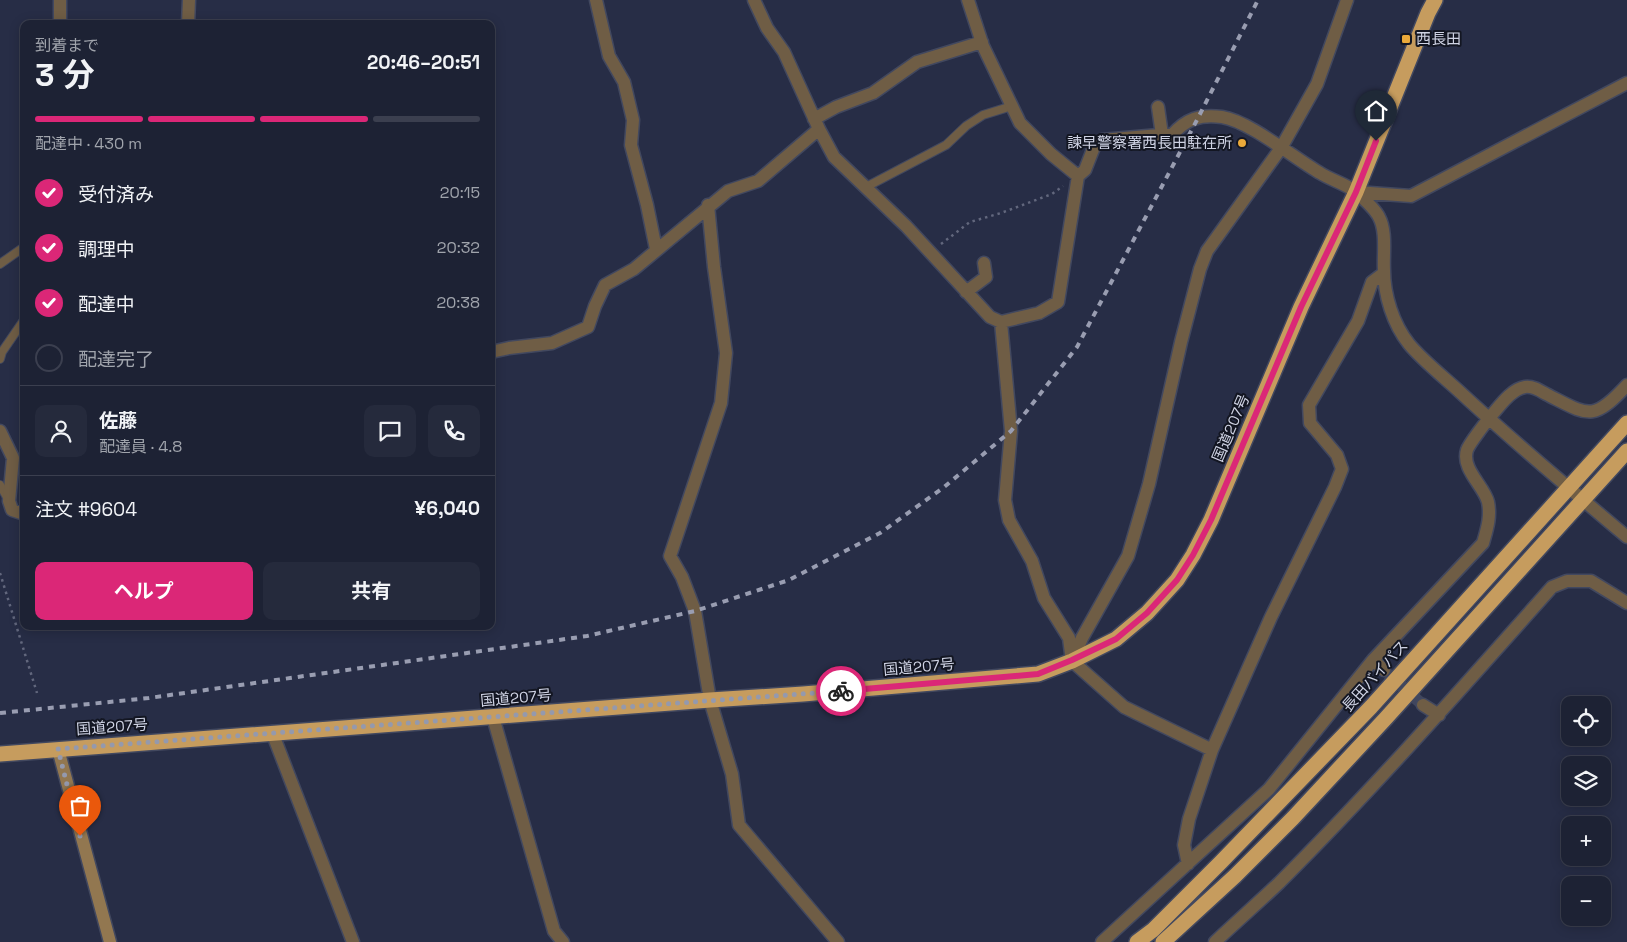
<!DOCTYPE html>
<html lang="ja">
<meta charset="utf-8">
<style>
body{margin:0;font-family:"Space Grotesk","Noto Sans JP",sans-serif;background:#252a3c;color:#f1f3f6;height:100vh;display:flex;flex-direction:column;font-size:19px;white-space:nowrap}
*{box-sizing:border-box;margin:0}
p{font-size:16px;color:#a0a4ac}
.icon{flex:none;width:28px;height:28px;fill:none;stroke:currentColor;stroke-width:2;stroke-linecap:round;stroke-linejoin:round}
.map{position:relative;flex:1;overflow:hidden}
.sheet{position:absolute;left:20px;top:20px;width:475px;height:610px;display:flex;flex-direction:column;background:#1d2234;border-radius:10px;box-shadow:0 2px 12px #0003,0 0 0 1px #3b3f4f}
.sheet>*{flex:none}
.buttons{position:absolute;left:1561px;top:696px;display:grid;gap:10px}
.buttons a{display:grid;place-items:center;width:50px;height:50px;border-radius:10px;background:#1d2234;box-shadow:0 2px 12px #0003,0 0 0 1px #3b3f4f;font-size:25px}
.pin{position:absolute;display:grid;place-items:center;width:42px;height:42px;color:#fff;margin:-51px -21px;border-radius:50% 50% 50% 0;rotate:-45deg;box-shadow:0 0 5px #0007}
.pin .icon{rotate:45deg}
.courier{position:absolute;display:grid;place-items:center;width:50px;height:50px;margin:-25px;border:4px solid #db2777;border-radius:50%;background:#fff;color:#222;box-shadow:0 1px 6px #0007}
.head em{font-style:normal;font-weight:700}
.head div{display:flex;flex-direction:column-reverse}
.head{display:flex;align-items:center;justify-content:space-between;height:85px;padding:0 15px}
h1{font-size:32px;font-weight:700;line-height:38px}
.bar{display:grid;grid-template-columns:repeat(4,1fr);gap:8px 5px;align-content:center;height:60px;padding:0 15px}
.bar i{height:6px;border-radius:4px;background:#3b3f4f}
.bar .on{background:#db2777}
.bar p{grid-column:span 4}
.line{display:flex;align-items:center;gap:12px;padding:0 15px;border-top:1px solid #3b3f4f}
.line div{flex:1}
.round{display:grid;place-items:center;flex:none;width:52px;height:52px;border-radius:10px;background:#252a3c}
ol{padding:0 15px;list-style:none}
li{display:flex;align-items:center;gap:15px;height:55px}
li p{margin-inline-start:auto}
li .icon{padding:5px;border-radius:50%;background:#db2777;color:#fff;stroke-width:4}
li:last-child{color:#a0a4ac}
li i{width:28px;height:28px;border:2px solid #3b3f4f;border-radius:50%}
.cta{display:flex;gap:10px;margin-top:auto;padding:10px 15px}
.cta a{flex:1;height:58px;border-radius:10px;background:#db2777;color:#fff;font-size:20px;font-weight:700;line-height:58px;text-align:center}
.cta a+a{background:#252a3c;color:#f1f3f6}
.map>svg:first-child{display:block}
</style>
<div class="map">
<svg width="1627" height="942" viewBox="0 0 1627 942">
<rect width="100%" height="100%" fill="#272d46"/>
<g fill="none" stroke-linecap="round" stroke-linejoin="round">
<path stroke="#40465e" stroke-width="12" stroke-dasharray="12 6" stroke-linecap="butt" d="M 1388,674 L 1423,705"/>
<defs>
<path id="lane" d="M 866,187 L 946,145 L 966,126 L 983,115 L 1012,106
M 0,264 L 24,247
M 0,359 L 2,352 L 24,320
M 0,485 L 8,499"/>
<path id="street" d="M 60,0 L 60,24
M 596,0 L 609,56 L 624,82 L 633,120 L 631,145 L 647,205 L 656,249
M 754,0 L 767,28 L 784,52 L 819,129 L 834,157 L 906,226 L 990,317 L 1001,322 L 1039,313 L 1058,302 L 1078,176 L 1085,170 L 1094,147 L 1102,140 L 1159,135 L 1172,135 C 1186,119 1200,114 1222,117 C 1249,121 1294,158 1320,173 C 1331,180 1346,184 1356,192 C 1364,199 1375,209 1379,217 C 1387,232 1383,254 1384,270 C 1384,295 1393,324 1409,344 C 1422,360 1446,379 1461,393 C 1515,443 1571,490 1627,537
M 968,0 L 983,46 L 1020,123 L 1051,154 L 1078,176
M 188,24 L 189,0
M 1158,107 L 1162,135
M 814,119 L 836,107 L 873,93 L 917,62 L 982,42
M 1356,192 L 1411,196 L 1627,83
M 708,205 L 714,267 L 726,353 L 721,403 L 670,556 L 682,577 L 695,611 L 710,700 L 732,774 L 739,825 L 838,942
M 966,292 L 986,277 L 984,263
M 1001,322 L 1011,431 L 1005,500 L 1009,520 L 1032,561 L 1044,598 L 1069,638 L 1072,661 L 1124,707 L 1212,750
M 491,352 L 509,348 L 552,343 L 588,327 L 595,306 L 605,285 L 634,269 L 728,191 L 758,181 L 819,129
M 0,431 L 13,458 L 9,501 L 12,510 L 24,514
M 1373,660 L 1384,670
M 1072,661 L 1082,638 L 1128,556 L 1149,484 L 1181,342 L 1200,269 L 1207,251 L 1281,148 L 1317,84 L 1347,0
M 1423,705 L 1439,715
M 493,717 L 554,931 L 563,942
M 272,732 L 353,942
M 1188,864 L 1184,845 L 1189,819 L 1212,750 L 1271,617 L 1335,487 L 1342,469 L 1337,455 L 1310,423 L 1309,405 L 1358,321 L 1372,282 L 1384,273
M 1102,942 L 1269,789 L 1373,660 L 1483,543 C 1487,529 1491,517 1488,502 C 1484,486 1461,469 1467,450 C 1469,444 1486,422 1491,416 C 1499,407 1511,389 1525,387 C 1533,386 1539,390 1546,394 C 1588,415 1592,423 1627,385
M 1215,942 C 1236,922 1258,903 1279,883 C 1374,788 1463,687 1552,587 L 1567,581 L 1591,581 L 1627,603"/>
<path id="secondary" d="M 58,749 L 110,942"/>
<path id="highway" d="M 0,754 L 710,700 L 803,694 L 1038,674 L 1072,661 L 1116,639 L 1147,613 L 1177,580 L 1193,555 L 1211,520 L 1301,307 L 1356,192 L 1428,13 L 1435,0
M 1137,942 L 1153,930 L 1221,862 L 1371,707 L 1627,423
M 1163,942 L 1235,876 L 1293,818 L 1386,718 L 1627,451"/>
</defs>
<use href="#lane" stroke="#42485f" stroke-width="10"/>
<use href="#street" stroke="#42485f" stroke-width="15"/>
<use href="#secondary" stroke="#42485f" stroke-width="15"/>
<use href="#highway" stroke="#42485f" stroke-width="18"/>
<path stroke="#62677d" stroke-width="2.5" stroke-dasharray="2.5 4" stroke-linecap="butt" d="M 941,244 L 970,222 L 1001,213 L 1052,194 L 1063,186
M 0,573 L 37,693"/>
<use href="#lane" stroke="#6f5d45" stroke-width="8"/>
<use href="#street" stroke="#6f5d45" stroke-width="12"/>
<use href="#secondary" stroke="#927750" stroke-width="12"/>
<use href="#highway" stroke="#c69c5e" stroke-width="15"/>
<path stroke="#999db1" stroke-width="4" stroke-dasharray="6 6" stroke-linecap="butt" d="M 0,713 L 149,698 L 587,636 L 695,611 L 789,580 L 880,533 L 943,488 L 1011,431 L 1077,347 L 1198,118 L 1258,0"/>
</g>
<g fill="none" stroke-linecap="round" stroke-linejoin="round">
<path stroke="#9499ad" stroke-width="5" stroke-dasharray="0 9" d="M 80,836 L 58,749 L 841,691"/>
<path stroke="#db2777" stroke-width="6" d="M 841,691 L 1038,674 L 1072,660 L 1116,639 L 1147,613 L 1177,580 L 1193,555 L 1211,520 L 1301,307 L 1356,192 L 1376,141"/>
</g>
<g fill="#eba93a" stroke="#131622" stroke-width="2">
<rect x="1401" y="34" width="10" height="10" rx="2.5"/>
<circle cx="1242" cy="143" r="5"/>
</g>
<g text-anchor="middle" stroke-width="4" stroke-linejoin="round" paint-order="stroke">
<g font-size="15" fill="#cfd3e4" stroke="#131622" text-anchor="start">
<text x="1416" y="44">西長田</text>
<text x="1232" y="148" text-anchor="end">諫早警察署西長田駐在所</text>
</g>
<g font-size="15" fill="#cfd3e4" stroke="#131622">
<text transform="translate(1231 428) rotate(-67)" y="5">国道207号</text>
<text transform="translate(919 667) rotate(-5)" y="5">国道207号</text>
<text transform="translate(1375 676) rotate(-48)" y="5">長田バイパス</text>
<text transform="translate(516 698) rotate(-5)" y="5">国道207号</text>
<text transform="translate(112 727) rotate(-4)" y="5">国道207号</text>
</g>
</g>
</svg>
<div class="buttons">
<a><svg class="icon" aria-label="locate" viewBox="0 0 24 24"><circle cx="12" cy="12" r="6"/><path d="M12 2v4M12 18v4M2 12h4M18 12h4"/></svg></a>
<a><svg class="icon" aria-label="layers" viewBox="0 0 24 24"><path d="M12 4l9 5-9 5-9-5zM3 14l9 5 9-5"/></svg></a>
<a>+</a>
<a>−</a>
</div>
<div class="pin" style="left:80px;top:836px;background:#ea580c"><svg class="icon" aria-label="bag" viewBox="0 0 24 24"><path d="M5 8h14l-1 12H6zM9 8a3 3 0 0 1 6 0"/></svg></div>
<div class="pin" style="left:1376px;top:141px;background:#1f2937"><svg class="icon" aria-label="home" viewBox="0 0 24 24"><path d="M3 11l9-7 9 7M6 9v11h12V9"/></svg></div>
<div class="courier" style="left:841px;top:691px"><svg class="icon" aria-label="bike" viewBox="0 0 24 24"><circle cx="6" cy="16" r="4"/><circle cx="18" cy="16" r="4"/><path d="M6 16l4-8h5l3 8M10 8l3 8H6M13 5h3"/></svg></div>
<section class="sheet">
<div class="head"><div><h1>3 分</h1><p>到着まで</p></div><em>20:46–20:51</em></div>
<div class="bar"><i class="on"></i><i class="on"></i><i class="on"></i><i></i><p>配達中 · 430 m</p></div>
<ol>
<li><svg class="icon" aria-label="check" viewBox="0 0 24 24"><path d="M5 12l5 5 9-10"/></svg>受付済み<p>20:15</p></li>
<li><svg class="icon" aria-label="check" viewBox="0 0 24 24"><path d="M5 12l5 5 9-10"/></svg>調理中<p>20:32</p></li>
<li><svg class="icon" aria-label="check" viewBox="0 0 24 24"><path d="M5 12l5 5 9-10"/></svg>配達中<p>20:38</p></li>
<li><i></i>配達完了</li>
</ol>
<div class="line" style="height:90px"><a class="round"><svg class="icon" aria-label="person" viewBox="0 0 24 24"><circle cx="12" cy="8" r="4"/><path d="M4 21q1-7 8-7t8 7"/></svg></a><div><b>佐藤</b><p>配達員 · 4.8</p></div><a class="round"><svg class="icon" aria-label="chat" viewBox="0 0 24 24"><path d="M4 5h16v11H9l-5 4z"/></svg></a><a class="round"><svg class="icon" aria-label="phone" viewBox="0 0 24 24"><path d="M5 4h4l2 5-3 2q2 4 5 5l2-3 5 2v4C11 20 4 13 5 4z"/></svg></a></div>
<div class="line" style="height:65px"><div>注文 #9604</div><b>¥6,040</b></div>
<div class="cta"><a>ヘルプ</a><a>共有</a></div>
</section>
</div>
